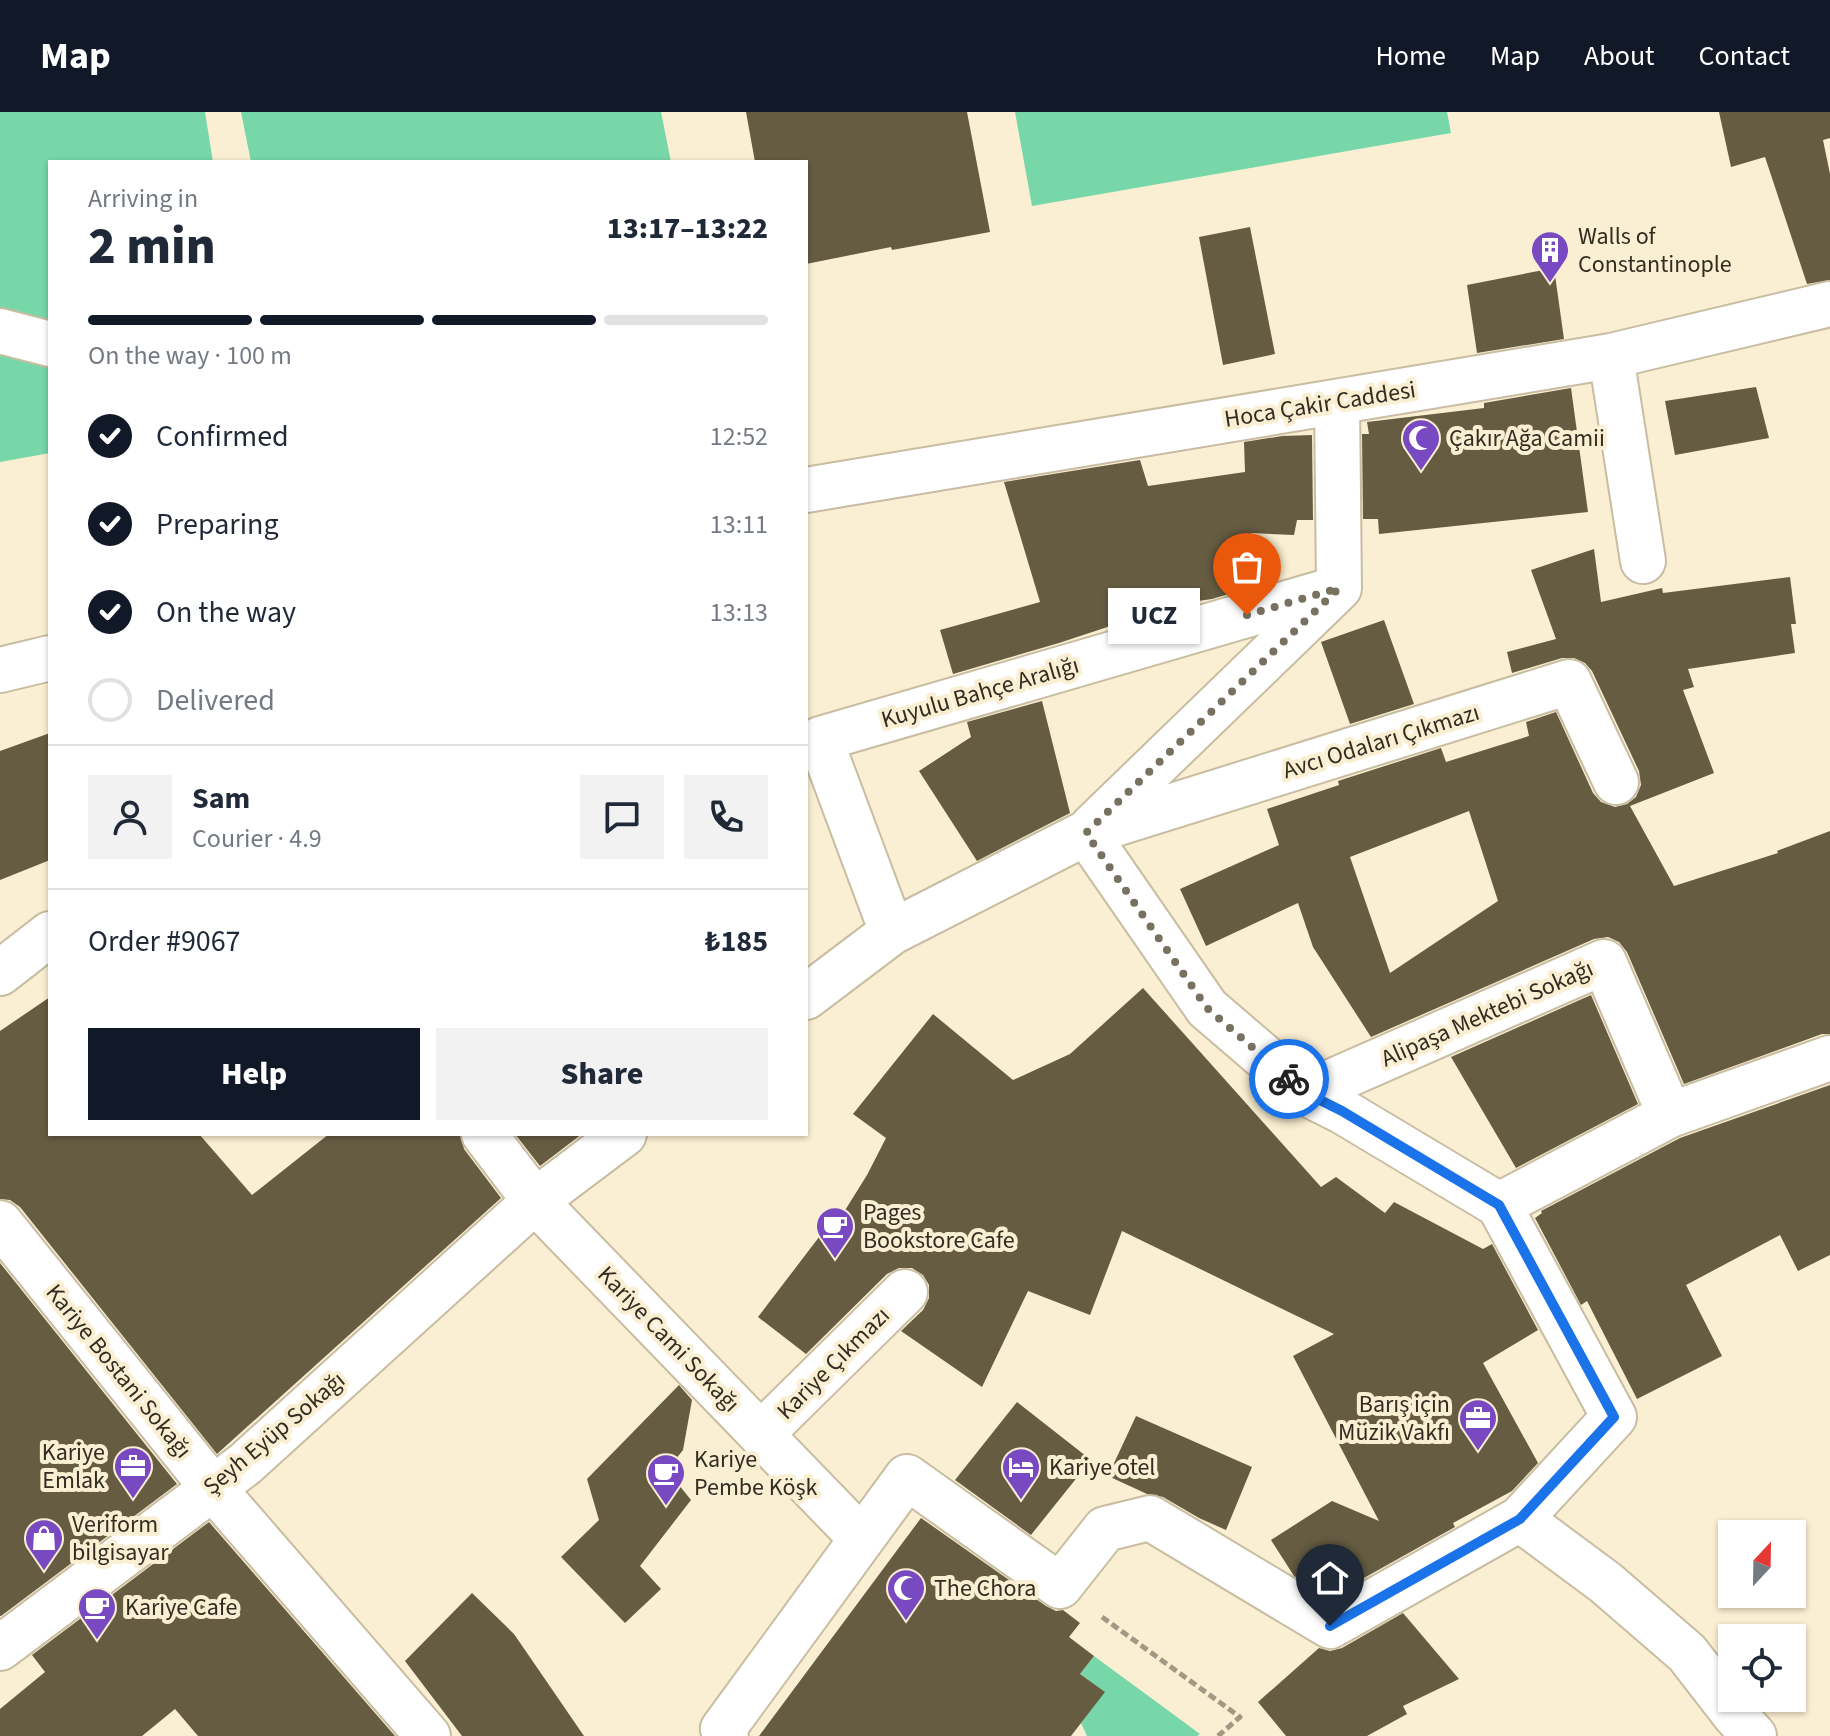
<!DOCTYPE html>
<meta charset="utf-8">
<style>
body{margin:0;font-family:"Source Sans 3",sans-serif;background:#f2f2f3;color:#1f2937;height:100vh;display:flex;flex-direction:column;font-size:30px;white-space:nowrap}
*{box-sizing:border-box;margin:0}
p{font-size:26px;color:#747a83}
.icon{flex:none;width:44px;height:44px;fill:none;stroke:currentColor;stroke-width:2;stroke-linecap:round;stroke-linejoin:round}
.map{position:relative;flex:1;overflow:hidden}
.drawer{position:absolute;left:48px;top:48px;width:760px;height:976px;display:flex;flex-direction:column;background:#fff;border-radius:0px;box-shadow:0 2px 6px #0004}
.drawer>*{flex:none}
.needle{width:52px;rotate:22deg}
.tools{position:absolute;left:1718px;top:1408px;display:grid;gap:16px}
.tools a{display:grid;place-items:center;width:88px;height:88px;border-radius:0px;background:#fff;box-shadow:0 2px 6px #0004;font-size:40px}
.pin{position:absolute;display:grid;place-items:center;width:68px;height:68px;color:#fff;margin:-82px -34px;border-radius:50% 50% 50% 0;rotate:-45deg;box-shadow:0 0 8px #0007}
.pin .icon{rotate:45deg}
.courier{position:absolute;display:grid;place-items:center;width:80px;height:80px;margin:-40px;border:6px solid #1a73e8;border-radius:50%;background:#fff;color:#222;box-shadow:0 2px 10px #0007}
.bubble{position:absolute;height:56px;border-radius:0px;background:#fff;box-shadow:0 2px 6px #0004;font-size:26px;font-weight:800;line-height:56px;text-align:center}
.overview em{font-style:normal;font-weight:800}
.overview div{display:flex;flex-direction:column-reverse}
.overview{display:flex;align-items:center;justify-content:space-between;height:136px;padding:0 40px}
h1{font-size:52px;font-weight:800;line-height:60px}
.bar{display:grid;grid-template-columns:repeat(4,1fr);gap:12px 8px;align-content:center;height:96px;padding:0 40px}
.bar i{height:10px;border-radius:6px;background:#e0e1e3}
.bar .current{background:#111827}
.bar p{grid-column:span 4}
.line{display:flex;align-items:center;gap:20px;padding:0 40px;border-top:2px solid #e0e1e3}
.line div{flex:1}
.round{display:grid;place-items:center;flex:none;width:84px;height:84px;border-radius:0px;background:#f2f2f3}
ol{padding:0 40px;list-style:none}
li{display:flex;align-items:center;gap:24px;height:88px}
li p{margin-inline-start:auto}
li .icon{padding:8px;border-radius:50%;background:#111827;color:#fff;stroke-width:4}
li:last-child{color:#747a83}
li i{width:44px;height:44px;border:4px solid #e0e1e3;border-radius:50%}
.primary-button{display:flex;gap:16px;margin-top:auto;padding:16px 40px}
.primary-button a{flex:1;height:92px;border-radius:0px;background:#111827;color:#fff;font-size:32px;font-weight:800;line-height:92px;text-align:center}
.primary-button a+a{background:#f2f2f3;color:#1f2937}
header{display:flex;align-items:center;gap:48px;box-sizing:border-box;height:112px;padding:0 40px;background:#111827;color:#fff}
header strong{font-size:38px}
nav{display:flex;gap:44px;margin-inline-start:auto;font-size:28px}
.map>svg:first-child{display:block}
</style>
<header>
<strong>Map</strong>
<nav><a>Home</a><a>Map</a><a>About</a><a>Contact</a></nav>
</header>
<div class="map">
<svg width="1830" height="1624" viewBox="0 0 1830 1624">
<rect width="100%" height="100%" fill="#faefd2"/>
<path fill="#77d7a9" d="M 0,0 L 205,0 L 213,50 L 50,50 L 50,341 L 0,350 Z
M 241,0 L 661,0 L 671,50 L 251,50 Z
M 1015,0 L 1447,0 L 1451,21 L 1032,94 Z
M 1094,1544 L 1200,1622 L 1197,1624 L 1087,1624 L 1081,1611 L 1104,1580 L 1080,1562 Z"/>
<path fill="#655c42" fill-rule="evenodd" d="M 746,0 L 967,0 L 990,120 L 892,138 L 891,135 L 806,152 L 806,50 L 755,50 Z
M 1719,0 L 1830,0 L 1830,26 L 1823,28 L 1830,62 L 1830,168 L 1807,172 L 1765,45 L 1731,55 Z
M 1250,115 L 1275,242 L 1223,253 L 1199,125 Z
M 1554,156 L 1564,227 L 1477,241 L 1467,173 Z
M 1756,275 L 1769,326 L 1675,343 L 1665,289 Z
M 1571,276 L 1588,400 L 1379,422 L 1378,407 L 1363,407 L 1362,322 L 1369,322 L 1367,310 L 1484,296 L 1484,291 Z
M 1312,323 L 1313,408 L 1297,408 L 1294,423 L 1251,421 L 1259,473 L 1212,487 L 1177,492 L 1059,531 L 953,562 L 940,518 L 1040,490 L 1004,370 L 1140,348 L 1148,374 L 1245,360 L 1244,330 L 1282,324 Z
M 1594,437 L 1601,490 L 1662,476 L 1663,481 L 1790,465 L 1796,512 L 1791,512 L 1795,541 L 1688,557 L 1694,575 L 1683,578 L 1714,661 L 1630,694 L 1674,774 L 1778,741 L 1777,739 L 1830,719 L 1830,922 L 1822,922 L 1684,972 L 1627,840 L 1619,830 L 1608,825 L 1594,827 L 1371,925 L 1313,835 L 1298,791 L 1206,834 L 1180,777 L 1279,733 L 1267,697 L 1339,673 L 1338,669 L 1441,636 L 1446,650 L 1529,624 L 1526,610 L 1556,600 L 1593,681 L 1601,690 L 1615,695 L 1627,692 L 1636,685 L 1641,673 L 1639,659 L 1592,559 L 1585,551 L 1574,546 L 1562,546 L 1512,561 L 1507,540 L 1556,527 L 1531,458 ZM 1469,699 L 1498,789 L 1390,861 L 1350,745 Z
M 1384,508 L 1414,592 L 1350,612 L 1321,530 Z
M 1042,589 L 1070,701 L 977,749 L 919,659 L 971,625 L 967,610 Z
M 50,621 L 50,748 L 0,768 L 0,639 Z
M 1143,876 L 1321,1075 L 1336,1065 L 1385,1101 L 1394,1090 L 1483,1137 L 1492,1132 L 1538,1218 L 1483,1251 L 1538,1351 L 1512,1379 L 1453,1411 L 1455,1415 L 1330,1485 L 1294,1464 L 1271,1428 L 1332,1389 L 1379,1409 L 1293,1244 L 1334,1222 L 1122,1119 L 1090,1203 L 1028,1179 L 982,1275 L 901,1219 L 923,1198 L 929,1186 L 929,1173 L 923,1163 L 912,1156 L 899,1156 L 887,1162 L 806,1242 L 758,1205 L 829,1112 L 834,1116 L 867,1063 L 886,1026 L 853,1002 L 933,902 L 1013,968 L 1070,942 Z
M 1591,883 L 1638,992 L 1516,1056 L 1451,945 Z
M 50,885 L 50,1022 L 199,1022 L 252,1083 L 329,1022 L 460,1022 L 464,1037 L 501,1086 L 217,1342 L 20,1095 L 10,1088 L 0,1087 L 0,919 Z
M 1830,973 L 1830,1143 L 1798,1159 L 1780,1123 L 1686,1173 L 1722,1244 L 1637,1287 L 1587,1189 L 1581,1193 L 1535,1106 L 1542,1101 L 1541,1099 L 1680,1026 Z
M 515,1022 L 582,1022 L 540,1054 Z
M 0,1151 L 177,1372 L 1,1504 L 0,1504 Z
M 679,1273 L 692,1288 L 683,1338 L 667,1358 L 691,1388 L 640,1454 L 661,1477 L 625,1511 L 561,1445 L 599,1408 L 587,1367 Z
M 1017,1290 L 1091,1348 L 1031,1423 L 955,1368 Z
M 1136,1304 L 1252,1355 L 1226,1418 L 1199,1406 L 1163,1385 L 1147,1382 L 1108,1364 Z
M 921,1406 L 1046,1494 L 1056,1499 L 1063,1498 L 1080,1511 L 1069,1525 L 1094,1544 L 1080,1562 L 1105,1580 L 1071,1624 L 759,1624 Z
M 209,1410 L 395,1624 L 198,1624 L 175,1597 L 142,1624 L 0,1624 L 0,1597 L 45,1560 L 32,1543 Z
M 472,1481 L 514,1522 L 584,1624 L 462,1624 L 405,1549 Z
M 1403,1501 L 1459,1567 L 1403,1594 L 1407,1602 L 1367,1624 L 1286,1624 L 1258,1590 L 1319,1536 L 1330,1539 L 1342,1536 Z"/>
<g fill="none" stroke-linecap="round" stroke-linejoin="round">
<defs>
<path id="minor" d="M 0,219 L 50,232
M 1611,244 L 1643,449
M 806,378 L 1611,244 L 1830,192
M 0,558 L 50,546
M 1092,715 L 1339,476 L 1337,290
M 892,820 L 820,627 L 1339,476
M 0,861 L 50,822
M 806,885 L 892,820 L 1086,721 L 1569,570 L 1616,670
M 1306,981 L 1604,850 L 1670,1003
M 484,1022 L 535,1089 L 861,1426
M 1499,1093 L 1670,1003 L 1830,946
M 0,1111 L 212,1375 L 428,1624
M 762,1321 L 905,1180
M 1520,1407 L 1606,1471 L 1687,1541 L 1735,1603 L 1754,1624
M 0,1536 L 245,1352 L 535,1089 L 624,1022
M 726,1624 L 723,1617 L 907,1365 L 1060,1474 L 1105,1417 L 1150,1406 L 1330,1514 L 1520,1407 L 1614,1305 L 1499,1093 L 1342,999 L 1306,981 L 1207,896 L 1086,721"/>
</defs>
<use href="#minor" stroke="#c8bda1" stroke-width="48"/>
<path stroke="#a19984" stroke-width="5" stroke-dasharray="8 4" stroke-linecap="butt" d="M 1102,1505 L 1240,1605 L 1218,1624"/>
<use href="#minor" stroke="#fff" stroke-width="44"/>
</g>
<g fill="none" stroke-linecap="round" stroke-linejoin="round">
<path stroke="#787160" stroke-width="8" stroke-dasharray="0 14.4" d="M 1247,503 L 1339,476 L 1086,721 L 1207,896 L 1289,967"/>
<path stroke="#1a73e8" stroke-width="10" d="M 1289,967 L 1306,981 L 1342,999 L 1499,1093 L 1614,1305 L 1520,1407 L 1330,1514"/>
</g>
<defs>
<symbol id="building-pin" viewBox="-11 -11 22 30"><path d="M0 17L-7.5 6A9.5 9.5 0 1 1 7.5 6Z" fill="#7949c1" stroke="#faefd2"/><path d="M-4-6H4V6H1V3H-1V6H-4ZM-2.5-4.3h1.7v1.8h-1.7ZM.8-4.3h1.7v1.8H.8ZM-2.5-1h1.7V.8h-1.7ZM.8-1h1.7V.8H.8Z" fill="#fff"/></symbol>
<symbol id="mosque-pin" viewBox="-11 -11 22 30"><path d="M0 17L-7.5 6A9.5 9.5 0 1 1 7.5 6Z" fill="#7949c1" stroke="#faefd2"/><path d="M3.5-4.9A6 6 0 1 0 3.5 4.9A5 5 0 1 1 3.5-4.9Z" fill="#fff"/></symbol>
<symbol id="cafe-pin" viewBox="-11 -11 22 30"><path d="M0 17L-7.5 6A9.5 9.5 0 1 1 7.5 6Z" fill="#7949c1" stroke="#faefd2"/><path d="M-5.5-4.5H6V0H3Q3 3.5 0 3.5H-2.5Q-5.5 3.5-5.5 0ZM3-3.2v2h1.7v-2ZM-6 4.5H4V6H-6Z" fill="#fff"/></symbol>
<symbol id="office-pin" viewBox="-11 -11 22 30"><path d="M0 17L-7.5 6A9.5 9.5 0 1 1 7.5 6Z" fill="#7949c1" stroke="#faefd2"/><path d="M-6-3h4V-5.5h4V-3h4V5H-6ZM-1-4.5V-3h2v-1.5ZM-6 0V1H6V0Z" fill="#fff"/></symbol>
<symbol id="hotel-pin" viewBox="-11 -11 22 30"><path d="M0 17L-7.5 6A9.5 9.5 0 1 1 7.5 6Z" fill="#7949c1" stroke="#faefd2"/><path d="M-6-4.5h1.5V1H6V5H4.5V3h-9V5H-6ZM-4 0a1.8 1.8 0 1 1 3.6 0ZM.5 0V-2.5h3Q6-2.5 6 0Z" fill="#fff"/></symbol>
<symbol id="shop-pin" viewBox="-11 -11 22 30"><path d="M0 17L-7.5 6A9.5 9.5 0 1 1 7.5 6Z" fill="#7949c1" stroke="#faefd2"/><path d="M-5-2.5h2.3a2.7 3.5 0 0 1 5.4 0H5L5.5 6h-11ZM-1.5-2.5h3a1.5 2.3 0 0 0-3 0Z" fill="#fff"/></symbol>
</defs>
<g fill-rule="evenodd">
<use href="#building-pin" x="1528" y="116" width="44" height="60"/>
<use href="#mosque-pin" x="1399" y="304" width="44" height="60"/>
<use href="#cafe-pin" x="813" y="1092" width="44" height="60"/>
<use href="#office-pin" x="1456" y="1284" width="44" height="60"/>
<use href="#office-pin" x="111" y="1332" width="44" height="60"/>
<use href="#hotel-pin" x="999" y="1333" width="44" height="60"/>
<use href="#cafe-pin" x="644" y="1339" width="44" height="60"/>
<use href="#shop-pin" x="22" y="1404" width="44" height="60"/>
<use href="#mosque-pin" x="884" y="1454" width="44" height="60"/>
<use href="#cafe-pin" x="75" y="1473" width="44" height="60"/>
</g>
<g text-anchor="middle" stroke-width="8" stroke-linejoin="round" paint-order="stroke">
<g font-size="24" fill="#322d22" stroke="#faefd2" text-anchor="start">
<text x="1578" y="132">Walls of<tspan x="1578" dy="28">Constantinople</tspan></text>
<text x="1449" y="334">Çakır Ağa Camii</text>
<text x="863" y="1108">Pages<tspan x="863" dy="28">Bookstore Cafe</tspan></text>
<text x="1450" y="1300" text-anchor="end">Barış için<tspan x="1450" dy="28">Müzik Vakfı</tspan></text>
<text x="105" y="1348" text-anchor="end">Kariye<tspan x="105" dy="28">Emlak</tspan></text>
<text x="694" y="1355">Kariye<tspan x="694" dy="28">Pembe Köşk</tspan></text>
<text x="1049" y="1363">Kariye otel</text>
<text x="72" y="1420">Veriform<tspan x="72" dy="28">bilgisayar</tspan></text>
<text x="934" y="1484">The Chora</text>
<text x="125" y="1503">Kariye Cafe</text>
</g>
<g font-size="24" fill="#322d22" stroke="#faefd2">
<text transform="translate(1320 292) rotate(-9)" y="8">Hoca Çakir Caddesi</text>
<text transform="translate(980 580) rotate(-16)" y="8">Kuyulu Bahçe Aralığı</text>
<text transform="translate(1381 629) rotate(-17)" y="8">Avcı Odaları Çıkmazı</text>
<text transform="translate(1487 901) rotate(-24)" y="8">Alipaşa Mektebi Sokağı</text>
<text transform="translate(669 1227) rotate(46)" y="8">Kariye Cami Sokağı</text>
<text transform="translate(833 1251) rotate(-45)" y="8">Kariye Çıkmazı</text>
<text transform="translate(119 1259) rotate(51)" y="8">Kariye Bostani Sokağı</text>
<text transform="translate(274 1321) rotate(-40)" y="8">Şeyh Eyüp Sokağı</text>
</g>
</g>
</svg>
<div class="tools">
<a><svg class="needle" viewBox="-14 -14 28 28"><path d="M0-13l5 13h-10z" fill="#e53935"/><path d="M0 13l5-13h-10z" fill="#747a83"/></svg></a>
<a><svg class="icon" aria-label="locate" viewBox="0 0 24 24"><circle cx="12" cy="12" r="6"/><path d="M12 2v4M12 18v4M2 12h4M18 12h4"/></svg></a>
</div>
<div class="pin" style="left:1247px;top:503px;background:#ea580c"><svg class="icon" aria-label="bag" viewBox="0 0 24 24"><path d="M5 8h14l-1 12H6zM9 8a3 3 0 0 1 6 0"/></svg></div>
<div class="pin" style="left:1330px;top:1514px;background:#1f2937"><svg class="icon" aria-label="home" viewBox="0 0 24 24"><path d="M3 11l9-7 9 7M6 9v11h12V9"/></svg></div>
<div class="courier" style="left:1289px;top:967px"><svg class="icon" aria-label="bike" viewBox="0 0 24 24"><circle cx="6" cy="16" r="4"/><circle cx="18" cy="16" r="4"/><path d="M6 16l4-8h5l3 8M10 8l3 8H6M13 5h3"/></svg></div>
<div class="bubble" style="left:1108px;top:476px;width:92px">UCZ</div>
<section class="drawer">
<div class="overview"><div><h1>2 min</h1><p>Arriving in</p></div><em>13:17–13:22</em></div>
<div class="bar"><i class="current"></i><i class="current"></i><i class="current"></i><i></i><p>On the way · 100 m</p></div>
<ol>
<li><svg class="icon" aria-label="check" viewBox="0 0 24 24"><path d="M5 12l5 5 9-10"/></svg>Confirmed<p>12:52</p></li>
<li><svg class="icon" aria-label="check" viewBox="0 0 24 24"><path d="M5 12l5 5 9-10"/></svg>Preparing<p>13:11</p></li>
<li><svg class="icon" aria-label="check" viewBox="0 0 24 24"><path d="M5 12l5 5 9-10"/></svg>On the way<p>13:13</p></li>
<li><i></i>Delivered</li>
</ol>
<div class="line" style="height:144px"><a class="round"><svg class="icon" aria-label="person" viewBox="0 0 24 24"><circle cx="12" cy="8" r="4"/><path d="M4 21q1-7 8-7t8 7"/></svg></a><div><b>Sam</b><p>Courier · 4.9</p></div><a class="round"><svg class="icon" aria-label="chat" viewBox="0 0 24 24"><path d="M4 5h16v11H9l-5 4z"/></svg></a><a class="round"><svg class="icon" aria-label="phone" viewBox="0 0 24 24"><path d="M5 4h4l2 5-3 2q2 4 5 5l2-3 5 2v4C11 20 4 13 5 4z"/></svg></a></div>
<div class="line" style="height:104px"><div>Order #9067</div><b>₺185</b></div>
<div class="primary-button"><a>Help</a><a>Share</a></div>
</section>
</div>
